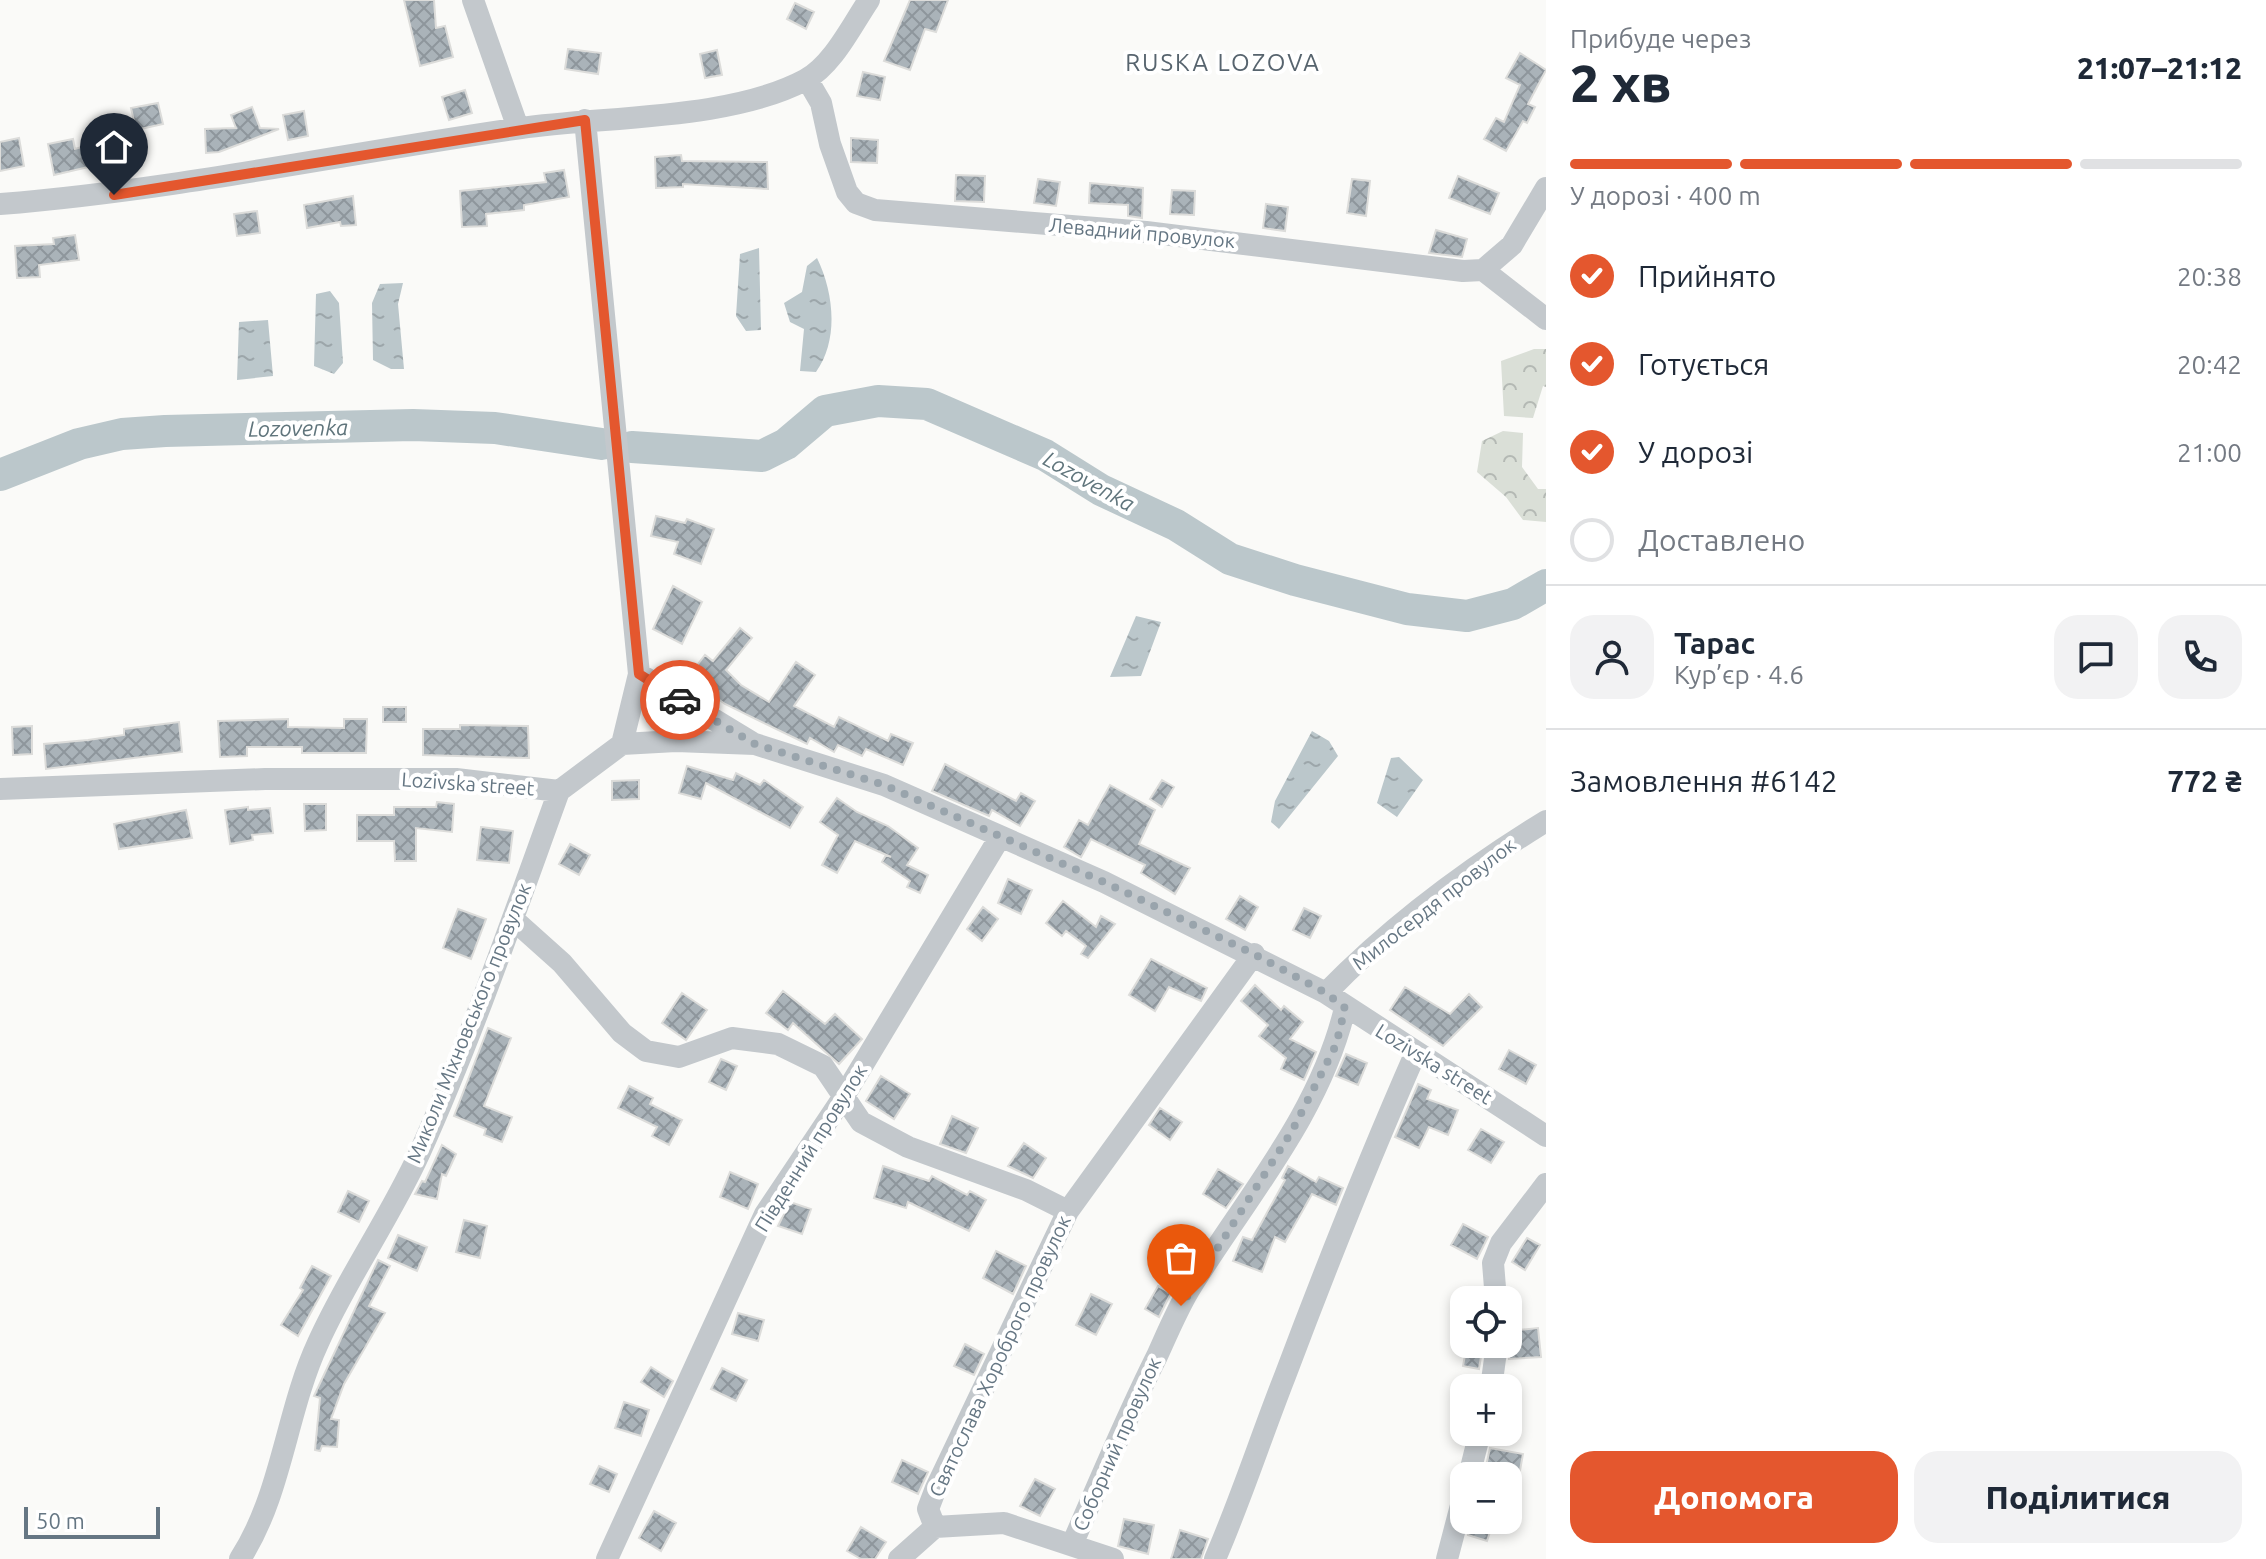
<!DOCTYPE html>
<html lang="uk">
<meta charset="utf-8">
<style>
body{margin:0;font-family:Ubuntu,sans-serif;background:#f2f2f3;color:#1f2937;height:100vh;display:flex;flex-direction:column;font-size:30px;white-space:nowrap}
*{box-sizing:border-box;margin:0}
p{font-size:26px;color:#747a83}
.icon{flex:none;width:44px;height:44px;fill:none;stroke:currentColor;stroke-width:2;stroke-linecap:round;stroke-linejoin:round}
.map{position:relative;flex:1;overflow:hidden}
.panel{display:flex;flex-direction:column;background:#fff;width:720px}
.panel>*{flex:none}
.controls{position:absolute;left:1450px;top:1286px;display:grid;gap:16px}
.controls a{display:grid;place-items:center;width:72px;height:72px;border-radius:16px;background:#fff;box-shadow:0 4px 12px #0003;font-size:40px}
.scale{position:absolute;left:24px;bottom:20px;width:136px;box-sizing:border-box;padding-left:8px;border:4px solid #657683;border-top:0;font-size:22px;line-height:28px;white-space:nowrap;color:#657683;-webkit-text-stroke:6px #fff;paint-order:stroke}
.pin{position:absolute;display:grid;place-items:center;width:68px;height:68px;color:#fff;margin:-82px -34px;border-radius:50% 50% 50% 0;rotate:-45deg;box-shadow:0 0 8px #0007}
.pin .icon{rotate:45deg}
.courier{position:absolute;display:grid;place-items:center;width:80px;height:80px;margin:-40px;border:6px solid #e4572e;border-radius:50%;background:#fff;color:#222;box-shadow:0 2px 10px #0007}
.headline em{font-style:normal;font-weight:800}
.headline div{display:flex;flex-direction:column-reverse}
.headline{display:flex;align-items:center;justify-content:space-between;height:136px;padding:0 24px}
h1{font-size:52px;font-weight:800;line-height:60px}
.bar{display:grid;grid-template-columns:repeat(4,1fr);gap:12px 8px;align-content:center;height:96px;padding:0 24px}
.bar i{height:10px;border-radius:6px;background:#e0e1e3}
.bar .on{background:#e4572e}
.bar p{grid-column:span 4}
.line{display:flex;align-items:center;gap:20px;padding:0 24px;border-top:2px solid #e0e1e3}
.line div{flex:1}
.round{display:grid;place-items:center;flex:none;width:84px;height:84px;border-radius:24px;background:#f2f2f3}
ol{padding:0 24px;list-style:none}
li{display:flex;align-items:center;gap:24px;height:88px}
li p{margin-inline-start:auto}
li .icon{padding:8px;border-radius:50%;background:#e4572e;color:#fff;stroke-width:4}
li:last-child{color:#747a83}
li i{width:44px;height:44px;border:4px solid #e0e1e3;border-radius:50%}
.cta{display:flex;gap:16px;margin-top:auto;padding:16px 24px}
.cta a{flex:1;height:92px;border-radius:24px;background:#e4572e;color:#fff;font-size:32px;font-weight:800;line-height:92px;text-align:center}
.cta a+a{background:#f2f2f3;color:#1f2937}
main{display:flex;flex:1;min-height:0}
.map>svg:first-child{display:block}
</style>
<main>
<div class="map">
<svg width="1546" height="1559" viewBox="0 0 1546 1559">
<defs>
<pattern id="forest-crowns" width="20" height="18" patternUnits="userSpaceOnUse" patternTransform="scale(2)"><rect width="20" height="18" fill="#dadfd7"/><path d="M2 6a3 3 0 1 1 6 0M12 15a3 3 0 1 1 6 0" fill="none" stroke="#b4b9b4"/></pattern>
<pattern id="water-ripples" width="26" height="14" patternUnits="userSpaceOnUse" patternTransform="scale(2)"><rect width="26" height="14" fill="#bbc7cb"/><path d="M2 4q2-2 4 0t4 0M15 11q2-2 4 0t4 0" fill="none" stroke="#9ca6aa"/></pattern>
<pattern id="building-cross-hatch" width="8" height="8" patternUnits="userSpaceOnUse" patternTransform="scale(2)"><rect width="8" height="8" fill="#aab3b9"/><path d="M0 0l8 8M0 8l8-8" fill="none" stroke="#8e969c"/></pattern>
</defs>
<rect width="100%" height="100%" fill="#fafaf8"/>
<path fill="url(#forest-crowns)" d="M 1534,349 L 1546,349 L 1546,387 L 1543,386 L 1533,418 L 1504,416 L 1501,361 Z
M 1503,431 L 1523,433 L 1522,467 L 1538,489 L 1546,489 L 1546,522 L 1523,520 L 1506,497 L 1477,472 L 1482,441 Z"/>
<path fill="url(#water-ripples)" d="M 759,248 L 761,330 L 746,331 L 736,316 L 740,254 Z
M 817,258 C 834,293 839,340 816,372 L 800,371 L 804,329 L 790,322 L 784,303 L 802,292 L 807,266 Z
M 403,283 L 398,304 L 404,369 L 391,369 L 373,360 L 372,303 L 380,284 Z
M 330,291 L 339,303 L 343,363 L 334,374 L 314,366 L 316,294 Z
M 268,320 L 273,376 L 237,380 L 239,322 Z
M 1136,616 L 1161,622 L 1141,676 L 1110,677 Z
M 1312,731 L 1329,741 L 1338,756 L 1279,829 L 1271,822 L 1275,801 Z
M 1399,757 L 1423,780 L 1397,817 L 1377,803 L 1391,758 Z"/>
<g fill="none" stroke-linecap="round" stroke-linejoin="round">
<path stroke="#bbc7cb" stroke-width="32" d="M 632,447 L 762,456 L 786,444 L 825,411 L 878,401 L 927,404 L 1045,455 L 1101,490 L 1176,525 L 1230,559 L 1295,580 L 1407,609 L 1467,616 L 1513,604 L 1546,585
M 0,475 L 79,444 L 122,434 L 165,431 L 413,425 L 495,428 L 602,444"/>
</g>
<path fill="url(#building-cross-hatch)" stroke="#dcdcda" stroke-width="2" d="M 404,0 L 434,0 L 436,28 L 445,26 L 453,57 L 420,66 Z
M 910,0 L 948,0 L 936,32 L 925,29 L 910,70 L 884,61 Z
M 795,3 L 814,12 L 806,29 L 787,19 Z
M 568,49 L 601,53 L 598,74 L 565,69 Z
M 717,50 L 722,75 L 705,78 L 700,54 Z
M 1520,53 L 1546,70 L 1528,104 L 1535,107 L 1527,123 L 1523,121 L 1506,151 L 1484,139 L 1496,118 L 1504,122 L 1520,85 L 1506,78 Z
M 863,72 L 885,77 L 880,100 L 857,96 Z
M 465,90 L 472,113 L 449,120 L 442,97 Z
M 158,103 L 163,124 L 136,130 L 131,108 Z
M 252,107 L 260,128 L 279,129 L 219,152 L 206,153 L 205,129 L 236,128 L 231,115 Z
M 304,111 L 308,136 L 288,140 L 283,115 Z
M 19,138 L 24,166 L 0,171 L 0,142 Z
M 851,138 L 878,140 L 877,163 L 851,162 Z
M 73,139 L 75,149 L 108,139 L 114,161 L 54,175 L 48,144 Z
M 681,155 L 682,161 L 767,162 L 768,189 L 683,184 L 683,187 L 656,188 L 655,157 Z
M 564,170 L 569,197 L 524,205 L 524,210 L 486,214 L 487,226 L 462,227 L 460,191 L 546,182 L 544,173 Z
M 956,175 L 985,176 L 984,202 L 955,201 Z
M 1458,176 L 1499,193 L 1490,214 L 1449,198 Z
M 1038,179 L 1060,182 L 1056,206 L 1034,203 Z
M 1352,179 L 1370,181 L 1366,216 L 1347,213 Z
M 1090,183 L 1143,188 L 1142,218 L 1128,216 L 1128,205 L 1089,203 Z
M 1172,190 L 1195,191 L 1194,215 L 1170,214 Z
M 353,196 L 356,225 L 341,226 L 340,222 L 307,228 L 304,205 Z
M 1266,204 L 1288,207 L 1285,231 L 1263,228 Z
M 257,211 L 260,233 L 237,236 L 234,214 Z
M 1436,230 L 1467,239 L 1462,257 L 1429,253 Z
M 75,235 L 79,260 L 39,265 L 40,277 L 17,278 L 15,246 L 54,244 L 53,238 Z
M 656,516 L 685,523 L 687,519 L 714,529 L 701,564 L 674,554 L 678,542 L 651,536 Z
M 673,586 L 702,602 L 682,644 L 653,629 Z
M 740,628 L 752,638 L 726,670 L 741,685 L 769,702 L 796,662 L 815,675 L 794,706 L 834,727 L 839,717 L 888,741 L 891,734 L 913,743 L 903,765 L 866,749 L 862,756 L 838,745 L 834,752 L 810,738 L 807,744 L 725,704 L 688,677 L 705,655 L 713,661 Z
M 383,707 L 406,707 L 406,722 L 383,722 Z
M 288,719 L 288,727 L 344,728 L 344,719 L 367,719 L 366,753 L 302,753 L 302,747 L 247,747 L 247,756 L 220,757 L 218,721 Z
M 179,722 L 182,752 L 46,769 L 44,744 L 88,740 L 124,735 L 124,729 Z
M 460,725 L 528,726 L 529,758 L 423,755 L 423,729 L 460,729 Z
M 32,726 L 32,754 L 13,755 L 12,727 Z
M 945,764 L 1016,801 L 1021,793 L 1035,801 L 1020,826 L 992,810 L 989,816 L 932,791 Z
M 687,766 L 733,780 L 736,773 L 760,785 L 764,780 L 803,807 L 790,828 L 706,783 L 701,799 L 679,793 Z
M 639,780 L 639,799 L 612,800 L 612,781 Z
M 1162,780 L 1174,787 L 1162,807 L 1150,799 Z
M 1110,785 L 1155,810 L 1139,844 L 1190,868 L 1175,894 L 1141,873 L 1145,865 L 1091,839 L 1081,857 L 1064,847 L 1079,820 L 1088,825 Z
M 837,798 L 857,812 L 888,826 L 918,848 L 907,865 L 928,875 L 920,893 L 907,887 L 910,881 L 882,862 L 886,855 L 891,857 L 855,841 L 837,873 L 822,865 L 838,835 L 820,822 Z
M 437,802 L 454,804 L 452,832 L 416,828 L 416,861 L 395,861 L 394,841 L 357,841 L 357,815 L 394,815 L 394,807 L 436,807 Z
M 304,804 L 326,804 L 326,830 L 305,831 Z
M 248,807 L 248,810 L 270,808 L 273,833 L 252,835 L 253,840 L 230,844 L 225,810 Z
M 186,810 L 192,838 L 119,849 L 114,824 Z
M 481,827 L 513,831 L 509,863 L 477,860 Z
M 570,844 L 590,855 L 579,875 L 559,864 Z
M 1008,879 L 1032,890 L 1021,914 L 998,903 Z
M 1240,896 L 1258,907 L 1245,930 L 1226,919 Z
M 1063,901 L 1096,927 L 1101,916 L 1115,924 L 1088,958 L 1081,954 L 1086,946 L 1066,931 L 1062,936 L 1046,923 Z
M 983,907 L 998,919 L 982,941 L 967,929 Z
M 1304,908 L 1321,916 L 1310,938 L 1293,930 Z
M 458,909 L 486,919 L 471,959 L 443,948 Z
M 1151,959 L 1207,988 L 1201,1001 L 1169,987 L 1155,1011 L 1129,995 Z
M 1255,985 L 1281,1010 L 1284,1006 L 1303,1022 L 1290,1039 L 1316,1052 L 1304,1080 L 1281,1069 L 1286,1058 L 1259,1036 L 1268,1025 L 1241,1001 Z
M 1405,987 L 1450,1014 L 1469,994 L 1482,1007 L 1443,1046 L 1390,1010 Z
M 783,991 L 825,1024 L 835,1014 L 862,1039 L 839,1064 L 793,1023 L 788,1030 L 766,1013 Z
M 682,993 L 707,1010 L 686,1040 L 662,1023 Z
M 488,1028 L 511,1038 L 484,1106 L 512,1117 L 502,1142 L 484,1135 L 486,1129 L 454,1116 Z
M 1509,1050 L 1536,1065 L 1526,1084 L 1499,1069 Z
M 1346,1054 L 1367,1063 L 1358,1085 L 1336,1076 Z
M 721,1059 L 737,1066 L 726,1090 L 709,1082 Z
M 881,1076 L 910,1094 L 894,1119 L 866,1101 Z
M 1418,1084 L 1431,1090 L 1427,1099 L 1458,1110 L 1448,1135 L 1429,1127 L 1419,1148 L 1395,1137 Z
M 629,1086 L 653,1098 L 650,1104 L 682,1120 L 669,1145 L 652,1136 L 657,1127 L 618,1108 Z
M 1160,1108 L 1182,1122 L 1170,1140 L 1149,1125 Z
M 952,1116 L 978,1128 L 966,1153 L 940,1144 Z
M 1481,1129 L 1504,1142 L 1491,1163 L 1468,1150 Z
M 1024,1143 L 1046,1158 L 1033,1178 L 1008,1166 Z
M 442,1145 L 456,1154 L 446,1176 L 442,1174 L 437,1199 L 415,1194 L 422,1181 L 425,1182 Z
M 883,1166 L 929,1181 L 932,1176 L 967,1195 L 970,1191 L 986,1200 L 969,1231 L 908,1202 L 906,1208 L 874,1198 Z
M 1288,1166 L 1316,1182 L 1319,1177 L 1343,1188 L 1336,1205 L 1312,1194 L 1285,1242 L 1275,1237 L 1262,1272 L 1233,1261 L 1243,1237 L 1252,1240 L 1285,1180 L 1282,1178 Z
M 1218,1169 L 1243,1184 L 1226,1208 L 1203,1194 Z
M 730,1172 L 758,1184 L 748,1209 L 720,1197 Z
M 348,1191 L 369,1201 L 359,1222 L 338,1212 Z
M 790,1202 L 811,1209 L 802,1234 L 778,1226 Z
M 464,1220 L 487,1226 L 480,1258 L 456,1252 Z
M 1463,1224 L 1488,1237 L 1477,1259 L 1451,1245 Z
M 398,1235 L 427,1247 L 417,1271 L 388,1258 Z
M 1527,1238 L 1540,1245 L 1525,1270 L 1512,1262 Z
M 996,1251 L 1026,1266 L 1013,1294 L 983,1278 Z
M 378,1260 L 390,1266 L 369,1306 L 385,1313 L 344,1384 L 331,1419 L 339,1420 L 337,1447 L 322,1446 L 320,1451 L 315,1450 L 320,1398 L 314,1396 Z
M 312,1266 L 331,1276 L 298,1336 L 281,1325 L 303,1290 L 300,1288 Z
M 1158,1286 L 1171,1293 L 1159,1317 L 1145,1309 Z
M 1091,1294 L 1112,1304 L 1096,1335 L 1076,1325 Z
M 738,1313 L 764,1320 L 758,1341 L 732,1334 Z
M 1538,1328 L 1541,1357 L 1509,1359 L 1508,1331 Z
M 965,1344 L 984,1354 L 974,1375 L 954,1366 Z
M 1467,1344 L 1483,1344 L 1479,1369 L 1463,1366 Z
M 651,1367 L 673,1381 L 664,1397 L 641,1382 Z
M 722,1368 L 747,1380 L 736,1401 L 711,1389 Z
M 624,1402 L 649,1410 L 641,1436 L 615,1428 Z
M 1490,1448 L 1523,1454 L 1519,1476 L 1484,1475 Z
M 902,1460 L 928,1472 L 918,1494 L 892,1482 Z
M 599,1466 L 617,1474 L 609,1492 L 590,1484 Z
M 1035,1479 L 1055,1489 L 1040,1516 L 1020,1506 Z
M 654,1511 L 676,1523 L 661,1551 L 639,1538 Z
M 1124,1519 L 1154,1525 L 1148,1554 L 1118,1546 Z
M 1472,1520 L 1494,1520 L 1487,1541 L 1468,1535 Z
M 861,1527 L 886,1542 L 875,1559 L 861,1559 L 847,1551 Z
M 1180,1530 L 1208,1539 L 1201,1559 L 1171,1559 Z"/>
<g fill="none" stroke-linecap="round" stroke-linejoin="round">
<path stroke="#c3c8cc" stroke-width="22" d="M 473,0 L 518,128
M 807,79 L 821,103 L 830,144 L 847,192 L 856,203 L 875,210 L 1146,232 L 1463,271 L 1483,270 L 1546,319
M 585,120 L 639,674 L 622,744
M 0,204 C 175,190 347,153 521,128 C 606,116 730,120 805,80 C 833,65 852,25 869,0
M 1483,270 L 1512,245 L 1546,188
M 639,674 L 751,742
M 0,789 L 265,779 L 456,779 L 559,791 L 622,744 L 676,741 L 755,744 L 884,785 L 1104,882 L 1326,993 L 1546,1136
M 514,920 L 562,963 L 622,1033 L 646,1051 L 679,1057 L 732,1038 L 778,1044 L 823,1066 L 861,1122 L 908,1147 L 1026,1190 L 1068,1211
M 1326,993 C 1390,927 1468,869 1546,821
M 1496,1300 L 1493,1263 L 1501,1243 L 1546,1184
M 1491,1388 L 1497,1344
M 1469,1476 L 1480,1432
M 935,1527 L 928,1509 L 936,1488 L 1068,1211 L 1254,954
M 935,1527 L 1004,1523 L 1113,1559
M 1072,1545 C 1099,1482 1126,1418 1157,1356 C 1167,1334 1177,1310 1189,1290 C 1245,1199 1320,1114 1345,1008
M 240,1559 C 282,1494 286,1412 318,1343 C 347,1278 390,1218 420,1152 C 473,1034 515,912 559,791
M 607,1559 L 765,1214 L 844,1096 L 1000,837
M 899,1559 L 935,1527
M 1215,1559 C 1241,1499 1261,1437 1285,1376 C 1326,1267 1369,1159 1416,1052
M 1447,1559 L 1464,1494"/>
</g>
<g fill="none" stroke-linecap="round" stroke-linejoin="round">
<path stroke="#99a4ac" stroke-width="8" stroke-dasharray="0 14.4" d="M 680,700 L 755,744 L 884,785 L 1104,882 L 1254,954 L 1326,993 L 1345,1008 L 1336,1045 L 1292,1131 L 1181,1306"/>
<path stroke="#e4572e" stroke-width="10" d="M 114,195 L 585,120 L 639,674 L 680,700"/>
</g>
<g text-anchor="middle" stroke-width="8" stroke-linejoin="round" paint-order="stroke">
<g font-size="20" fill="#657683" stroke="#fff">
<text transform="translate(1142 233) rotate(5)" y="7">Левадний провулок</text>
<text transform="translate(468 784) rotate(4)" y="7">Lozivska street</text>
<text transform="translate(1434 904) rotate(-38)" y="7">Милосердя провулок</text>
<text transform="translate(469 1023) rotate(-68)" y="7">Миколи Міхновського провулок</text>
<text transform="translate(1434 1064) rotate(32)" y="7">Lozivska street</text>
<text transform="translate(811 1148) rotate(-58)" y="7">Південний провулок</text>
<text transform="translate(1000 1356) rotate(-65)" y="7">Святослава Хороброго провулок</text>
<text transform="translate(1117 1444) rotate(-66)" y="7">Соборний провулок</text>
</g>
<g font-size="22" font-style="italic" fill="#60757c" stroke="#fff">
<text transform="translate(298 428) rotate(-1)" y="8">Lozovenka</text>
<text transform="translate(1089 481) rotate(29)" y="8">Lozovenka</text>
</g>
<g font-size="24" letter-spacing="2" fill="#57646e" stroke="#fff">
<text x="1223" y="71">RUSKA LOZOVA</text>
</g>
</g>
</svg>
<div class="controls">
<a><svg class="icon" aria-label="locate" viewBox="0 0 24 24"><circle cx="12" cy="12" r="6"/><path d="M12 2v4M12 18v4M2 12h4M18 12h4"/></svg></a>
<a>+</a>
<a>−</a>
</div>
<div class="scale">50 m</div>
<div class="pin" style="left:1181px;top:1306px;background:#ea580c"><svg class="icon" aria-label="bag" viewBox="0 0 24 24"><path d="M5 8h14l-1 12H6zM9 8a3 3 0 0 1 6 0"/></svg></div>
<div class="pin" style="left:114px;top:195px;background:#1f2937"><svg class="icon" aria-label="home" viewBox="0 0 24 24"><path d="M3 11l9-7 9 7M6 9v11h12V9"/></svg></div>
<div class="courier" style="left:680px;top:700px"><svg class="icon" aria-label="car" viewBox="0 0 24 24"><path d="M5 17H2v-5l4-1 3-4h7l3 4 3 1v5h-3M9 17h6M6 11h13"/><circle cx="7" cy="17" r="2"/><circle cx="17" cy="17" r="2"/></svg></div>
</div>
<section class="panel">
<div class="headline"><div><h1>2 хв</h1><p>Прибуде через</p></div><em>21:07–21:12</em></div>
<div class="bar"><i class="on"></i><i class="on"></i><i class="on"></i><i></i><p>У дорозі · 400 m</p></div>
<ol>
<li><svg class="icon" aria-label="check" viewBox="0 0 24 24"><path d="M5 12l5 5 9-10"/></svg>Прийнято<p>20:38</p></li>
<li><svg class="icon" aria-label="check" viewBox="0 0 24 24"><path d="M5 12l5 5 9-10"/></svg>Готується<p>20:42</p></li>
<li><svg class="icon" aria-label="check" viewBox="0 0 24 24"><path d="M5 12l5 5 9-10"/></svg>У дорозі<p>21:00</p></li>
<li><i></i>Доставлено</li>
</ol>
<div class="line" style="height:144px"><a class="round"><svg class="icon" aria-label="person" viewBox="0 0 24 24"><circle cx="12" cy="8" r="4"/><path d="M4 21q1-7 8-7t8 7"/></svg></a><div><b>Тарас</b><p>Кур’єр · 4.6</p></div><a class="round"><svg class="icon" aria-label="chat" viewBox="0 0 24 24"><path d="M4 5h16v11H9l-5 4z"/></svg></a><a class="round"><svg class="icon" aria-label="phone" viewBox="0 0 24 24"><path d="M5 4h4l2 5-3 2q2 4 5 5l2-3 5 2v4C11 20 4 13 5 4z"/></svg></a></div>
<div class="line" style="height:104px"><div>Замовлення #6142</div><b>772 ₴</b></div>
<div class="cta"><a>Допомога</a><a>Поділитися</a></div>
</section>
</main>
